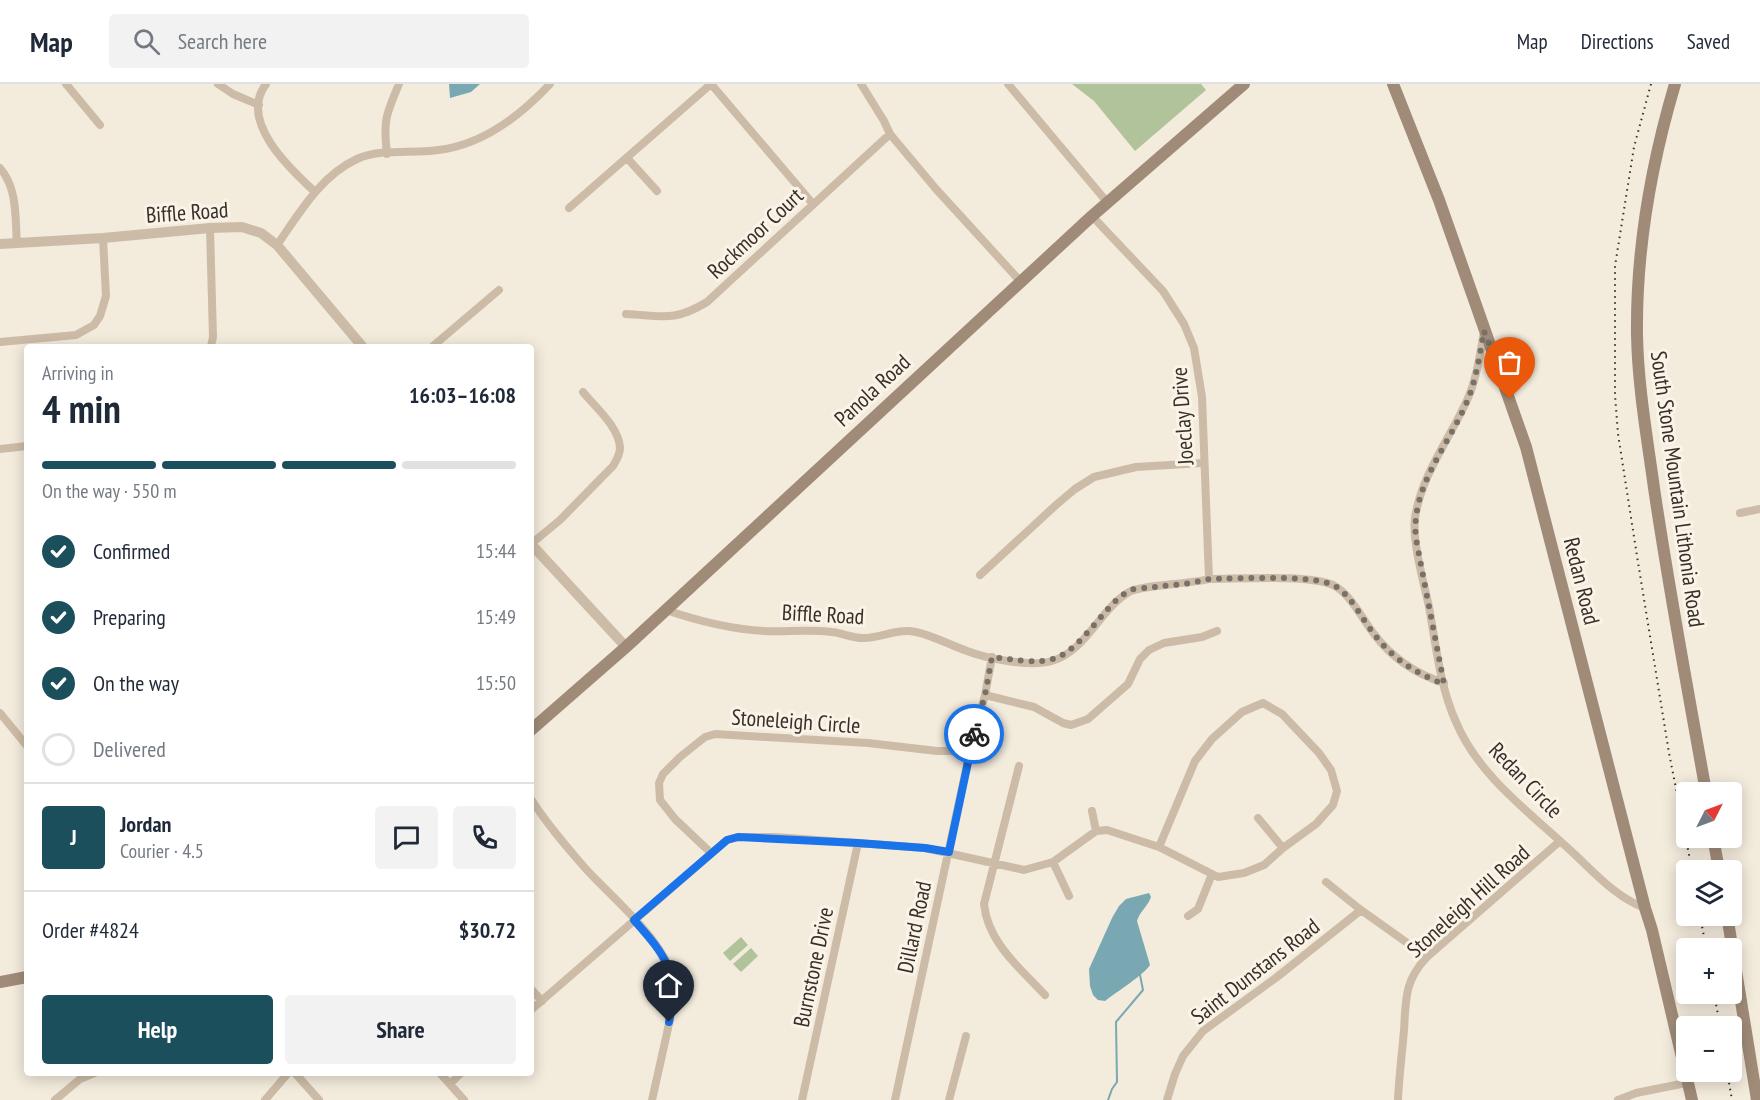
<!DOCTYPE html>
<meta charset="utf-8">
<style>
body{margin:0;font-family:"PT Sans Narrow",sans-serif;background:#f2f2f3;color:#1f2937;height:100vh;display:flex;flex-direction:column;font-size:22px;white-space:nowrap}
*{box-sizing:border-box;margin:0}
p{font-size:20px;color:#747a83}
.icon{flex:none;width:33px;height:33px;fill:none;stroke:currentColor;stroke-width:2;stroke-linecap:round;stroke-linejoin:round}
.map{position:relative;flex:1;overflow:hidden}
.side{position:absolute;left:24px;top:260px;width:510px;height:732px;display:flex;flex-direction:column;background:#fff;border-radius:6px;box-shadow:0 3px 15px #0003}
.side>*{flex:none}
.needle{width:39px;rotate:48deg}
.controls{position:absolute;left:1676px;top:698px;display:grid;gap:12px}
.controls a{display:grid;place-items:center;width:66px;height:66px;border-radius:6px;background:#fff;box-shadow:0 3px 15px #0003;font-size:30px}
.pin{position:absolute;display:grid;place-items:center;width:51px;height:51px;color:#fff;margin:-62px -26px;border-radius:50% 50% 50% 0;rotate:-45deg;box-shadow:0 0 6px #0007}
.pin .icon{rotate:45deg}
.courier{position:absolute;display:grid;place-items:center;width:60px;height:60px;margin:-30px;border:4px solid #1a73e8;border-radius:50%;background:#fff;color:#222;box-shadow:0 2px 8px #0007}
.head em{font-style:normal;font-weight:700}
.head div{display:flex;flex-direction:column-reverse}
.head{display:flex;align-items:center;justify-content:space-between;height:102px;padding:0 18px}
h1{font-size:39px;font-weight:700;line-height:45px}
.bar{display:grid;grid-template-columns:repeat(4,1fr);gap:9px 6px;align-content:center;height:72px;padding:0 18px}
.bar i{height:8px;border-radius:4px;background:#e0e1e3}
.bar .on{background:#1b4f5c}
.bar p{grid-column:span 4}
.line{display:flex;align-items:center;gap:15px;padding:0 18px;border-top:2px solid #e0e1e3}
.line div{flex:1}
.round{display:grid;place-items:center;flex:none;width:63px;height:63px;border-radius:6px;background:#f2f2f3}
ol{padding:0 18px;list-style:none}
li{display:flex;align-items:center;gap:18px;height:66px}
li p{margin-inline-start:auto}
li .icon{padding:6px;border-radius:50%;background:#1b4f5c;color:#fff;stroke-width:4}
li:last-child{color:#747a83}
li i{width:33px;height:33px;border:3px solid #e0e1e3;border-radius:50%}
.action{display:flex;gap:12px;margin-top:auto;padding:12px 18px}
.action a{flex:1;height:69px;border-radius:6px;background:#1b4f5c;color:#fff;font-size:24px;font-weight:700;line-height:69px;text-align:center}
.action a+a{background:#f2f2f3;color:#1f2937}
header{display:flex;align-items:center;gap:36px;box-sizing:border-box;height:84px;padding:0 30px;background:#fff;border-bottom:2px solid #e0e1e3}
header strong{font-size:28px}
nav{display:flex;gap:33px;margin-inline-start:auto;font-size:21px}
.search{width:420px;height:54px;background:#f2f2f3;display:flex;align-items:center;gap:15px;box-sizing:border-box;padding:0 21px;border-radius:6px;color:#747a83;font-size:22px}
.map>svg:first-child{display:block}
</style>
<header>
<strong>Map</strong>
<div class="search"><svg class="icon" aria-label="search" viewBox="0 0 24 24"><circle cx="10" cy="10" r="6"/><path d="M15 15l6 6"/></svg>Search here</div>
<nav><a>Map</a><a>Directions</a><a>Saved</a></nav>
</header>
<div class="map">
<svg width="1760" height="1016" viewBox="0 0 1760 1016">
<rect width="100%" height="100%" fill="#f3ebdc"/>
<path fill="#b0c39b" d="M 1072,0 L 1201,0 L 1206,6 L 1135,67 L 1094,17 Z
M 741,853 L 748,861 L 730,877 L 723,869 Z
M 751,864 L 758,872 L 741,888 L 733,880 Z"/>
<path fill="#79a8b2" d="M 449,0 L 480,0 L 471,8 L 450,14 Z
M 1149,809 L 1151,813 C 1148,822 1140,827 1137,837 L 1150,881 C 1145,890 1115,909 1105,917 L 1098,916 L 1093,911 L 1090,902 L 1089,885 L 1112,834 L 1119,822 L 1126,815 Z"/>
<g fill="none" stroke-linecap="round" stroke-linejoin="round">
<path stroke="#79a8b2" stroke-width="2" d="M 1108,1016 L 1112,1005 L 1117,998 L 1116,938 L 1143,906 L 1140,891"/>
<path stroke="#ccbca7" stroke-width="8" d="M 66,0 L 100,41
M 218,0 L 233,10 L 259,21
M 266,0 C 238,37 290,85 315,108
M 711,0 L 813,120
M 861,0 L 884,37 L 890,50 L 936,105 L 1021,198
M 1008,0 L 1107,118
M 387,70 C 383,36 386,31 399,0
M 627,74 L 657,107
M 0,84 C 18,105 15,134 17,160
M 569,124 L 711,0
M 1092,132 L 1163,207 L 1184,240 L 1194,264 L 1202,313 L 1209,495
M 210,144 L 213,253 L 211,262
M 277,161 C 299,130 320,92 357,75 C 381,64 412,70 438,66 C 482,61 521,31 550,0
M 626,230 C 663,232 674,238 707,218 L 890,50
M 1484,248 C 1480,270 1477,293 1468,314 C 1451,353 1421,391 1415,434 C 1412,458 1424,499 1429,523 C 1436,561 1440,603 1456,638 C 1478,691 1529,728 1570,766 C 1593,787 1615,813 1645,824
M 0,258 L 76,251 L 94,241 L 100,232 L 106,212 L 103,154
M 433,262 L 499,206
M 0,365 L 27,362
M 1740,429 L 1760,425
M 531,460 L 560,436 L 613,382 C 616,377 620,371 620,364 C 619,343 596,324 583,308
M 980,491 L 1056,421 L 1075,405 L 1094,393 L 1136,383 L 1203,379
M 666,526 C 698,537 730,545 764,547 C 786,548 809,545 832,548 C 842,549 852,554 863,554 C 881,554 897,544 916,548 C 934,552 950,561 967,567 C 988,575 1030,583 1052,577 C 1086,567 1100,525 1129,508 C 1140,501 1191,500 1209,495 C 1238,495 1309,490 1333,501 C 1351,510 1362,535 1374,550 C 1392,574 1416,590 1444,599
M 985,611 L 1034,623 L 1063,639 L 1071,641 L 1088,635 L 1128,600 L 1140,575 L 1149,566 L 1164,559 L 1202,553 L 1217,547
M 0,629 L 27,662
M 1019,682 L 984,820 C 988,859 1020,884 1045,911
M 531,715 C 546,739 566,762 585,784 C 612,814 672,862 674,903 C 674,919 670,934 667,949 C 662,971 657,994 652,1016
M 1092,727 L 1096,747
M 1258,734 L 1283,764
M 711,769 L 675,735 L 660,716 L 659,699 L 663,690 L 680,673 L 705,653 L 715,650 L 868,659 L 937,667 L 970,667
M 1053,778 L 1069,812
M 1326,798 L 1361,826 L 1427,873
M 1188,832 L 1198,825 L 1212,790
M 531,905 L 542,917
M 531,926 L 727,756 L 738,753 L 776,753 L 925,764 L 1024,786 L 1053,778 L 1096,747 L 1107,746 L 1159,763 L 1218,793 L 1244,789 L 1264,781 L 1283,764 L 1316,740 L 1333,721 L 1337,707 L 1331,686 L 1319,669 L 1282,630 L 1263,619 L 1242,628 L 1212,655 L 1195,677 L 1159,763
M 294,988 L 319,1016
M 439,988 L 464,1016
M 450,1000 L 462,988
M 55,1016 L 80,995 L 97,988
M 265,1016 L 289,988
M 802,1016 L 858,759
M 895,1016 L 970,667 L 985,611 L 992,573
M 949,1016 L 966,952
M 1167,1016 L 1175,990 L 1183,972 L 1203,947 L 1277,893 L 1361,826
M 1398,1016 C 1399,993 1402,970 1404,946 C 1406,916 1404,897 1427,873 L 1560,757
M 1618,1016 L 1636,1009 L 1686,999"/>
<path stroke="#ccbca7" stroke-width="10" d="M 0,160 L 103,154 L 210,144 L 242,143 L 261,149 L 277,161 L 362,262
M 531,460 L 626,563"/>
<path stroke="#a08b78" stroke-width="12" d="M 1393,0 L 1439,116 L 1526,363 L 1645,824 L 1652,846 L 1692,1016
M 1675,0 C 1651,81 1636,166 1637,251 C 1638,302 1647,353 1654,404 C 1669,506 1688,607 1706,708
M 531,646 L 626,563 L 1092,132 L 1244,0
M 1713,753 L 1719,786
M 1727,831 L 1757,1016
M 0,898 L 27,893"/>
<path stroke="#382f28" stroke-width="2" stroke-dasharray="1.5 4.5" stroke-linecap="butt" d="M 1651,0 L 1634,63 L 1615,182 L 1615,311 L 1618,350 L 1637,472 L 1669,669 L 1692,786
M 1700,831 L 1706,864
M 1714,909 L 1720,942
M 1727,987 L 1732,1016"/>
</g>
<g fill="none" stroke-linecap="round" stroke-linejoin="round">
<path stroke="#797167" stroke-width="6" stroke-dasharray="0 10.8" d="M 974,650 L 985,611 L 992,573 C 1053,581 1059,583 1100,534 C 1109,524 1118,512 1131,506 C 1137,504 1147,504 1154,503 C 1172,501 1191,500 1209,495 C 1238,495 1309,490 1333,501 C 1351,510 1361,534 1374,550 C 1392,574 1416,590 1444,600 L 1416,455 C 1410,400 1452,359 1470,310 C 1477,290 1480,268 1484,247 L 1510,315"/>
<path stroke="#1a73e8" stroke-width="8" d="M 669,938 C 679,888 666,872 634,836 L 727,756 L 738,753 L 858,759 L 925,764 L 949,768 L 974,650"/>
</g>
<g text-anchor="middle" stroke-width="6" stroke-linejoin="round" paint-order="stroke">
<g font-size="22" fill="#382f28" stroke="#faf4e8">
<text transform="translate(187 128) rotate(-4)" y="8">Biffle Road</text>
<text transform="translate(755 149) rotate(-43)" y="8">Rockmoor Court</text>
<text transform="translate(872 306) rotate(-43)" y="8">Panola Road</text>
<text transform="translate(1182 332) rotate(-94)" y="8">Joeclay Drive</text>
<text transform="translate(1678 405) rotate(82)" y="8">South Stone Mountain Lithonia Road</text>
<text transform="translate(1582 497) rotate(76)" y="8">Redan Road</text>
<text transform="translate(823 530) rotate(3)" y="8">Biffle Road</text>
<text transform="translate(796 637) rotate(4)" y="8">Stoneleigh Circle</text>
<text transform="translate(1526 696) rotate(46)" y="8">Redan Circle</text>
<text transform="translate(1468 817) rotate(-42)" y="8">Stoneleigh Hill Road</text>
<text transform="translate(914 843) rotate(-78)" y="8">Dillard Road</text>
<text transform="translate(813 883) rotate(-78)" y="8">Burnstone Drive</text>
<text transform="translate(1255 887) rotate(-38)" y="8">Saint Dunstans Road</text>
</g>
</g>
</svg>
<div class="controls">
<a><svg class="needle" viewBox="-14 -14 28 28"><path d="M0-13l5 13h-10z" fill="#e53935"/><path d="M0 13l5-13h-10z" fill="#747a83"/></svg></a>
<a><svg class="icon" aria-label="layers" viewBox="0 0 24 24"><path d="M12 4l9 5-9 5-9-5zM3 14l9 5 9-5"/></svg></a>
<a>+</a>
<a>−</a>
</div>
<div class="pin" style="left:1510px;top:315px;background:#ea580c"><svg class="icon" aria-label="bag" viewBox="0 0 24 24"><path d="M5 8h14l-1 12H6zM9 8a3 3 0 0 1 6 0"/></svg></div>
<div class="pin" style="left:669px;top:938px;background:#1f2937"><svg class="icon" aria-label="home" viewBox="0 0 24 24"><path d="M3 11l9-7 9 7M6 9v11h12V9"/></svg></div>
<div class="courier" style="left:974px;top:650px"><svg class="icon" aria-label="bike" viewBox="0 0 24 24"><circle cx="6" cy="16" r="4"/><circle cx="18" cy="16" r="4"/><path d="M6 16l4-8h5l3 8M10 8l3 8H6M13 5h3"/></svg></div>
<section class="side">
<div class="head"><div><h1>4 min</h1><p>Arriving in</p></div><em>16:03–16:08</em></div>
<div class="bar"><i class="on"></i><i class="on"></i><i class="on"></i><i></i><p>On the way · 550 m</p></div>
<ol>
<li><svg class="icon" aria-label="check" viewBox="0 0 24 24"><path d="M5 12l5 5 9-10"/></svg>Confirmed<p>15:44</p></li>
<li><svg class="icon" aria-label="check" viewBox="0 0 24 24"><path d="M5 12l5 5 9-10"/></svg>Preparing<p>15:49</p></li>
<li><svg class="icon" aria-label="check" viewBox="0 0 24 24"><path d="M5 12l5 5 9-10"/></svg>On the way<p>15:50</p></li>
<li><i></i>Delivered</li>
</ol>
<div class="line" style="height:108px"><b class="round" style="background:#1b4f5c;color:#fff">J</b><div><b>Jordan</b><p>Courier · 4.5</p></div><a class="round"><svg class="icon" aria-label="chat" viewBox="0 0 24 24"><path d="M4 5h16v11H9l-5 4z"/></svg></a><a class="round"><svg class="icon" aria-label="phone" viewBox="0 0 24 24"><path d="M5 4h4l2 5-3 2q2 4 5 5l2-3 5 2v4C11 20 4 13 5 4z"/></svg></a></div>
<div class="line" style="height:78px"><div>Order #4824</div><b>$30.72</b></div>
<div class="action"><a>Help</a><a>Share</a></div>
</section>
</div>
